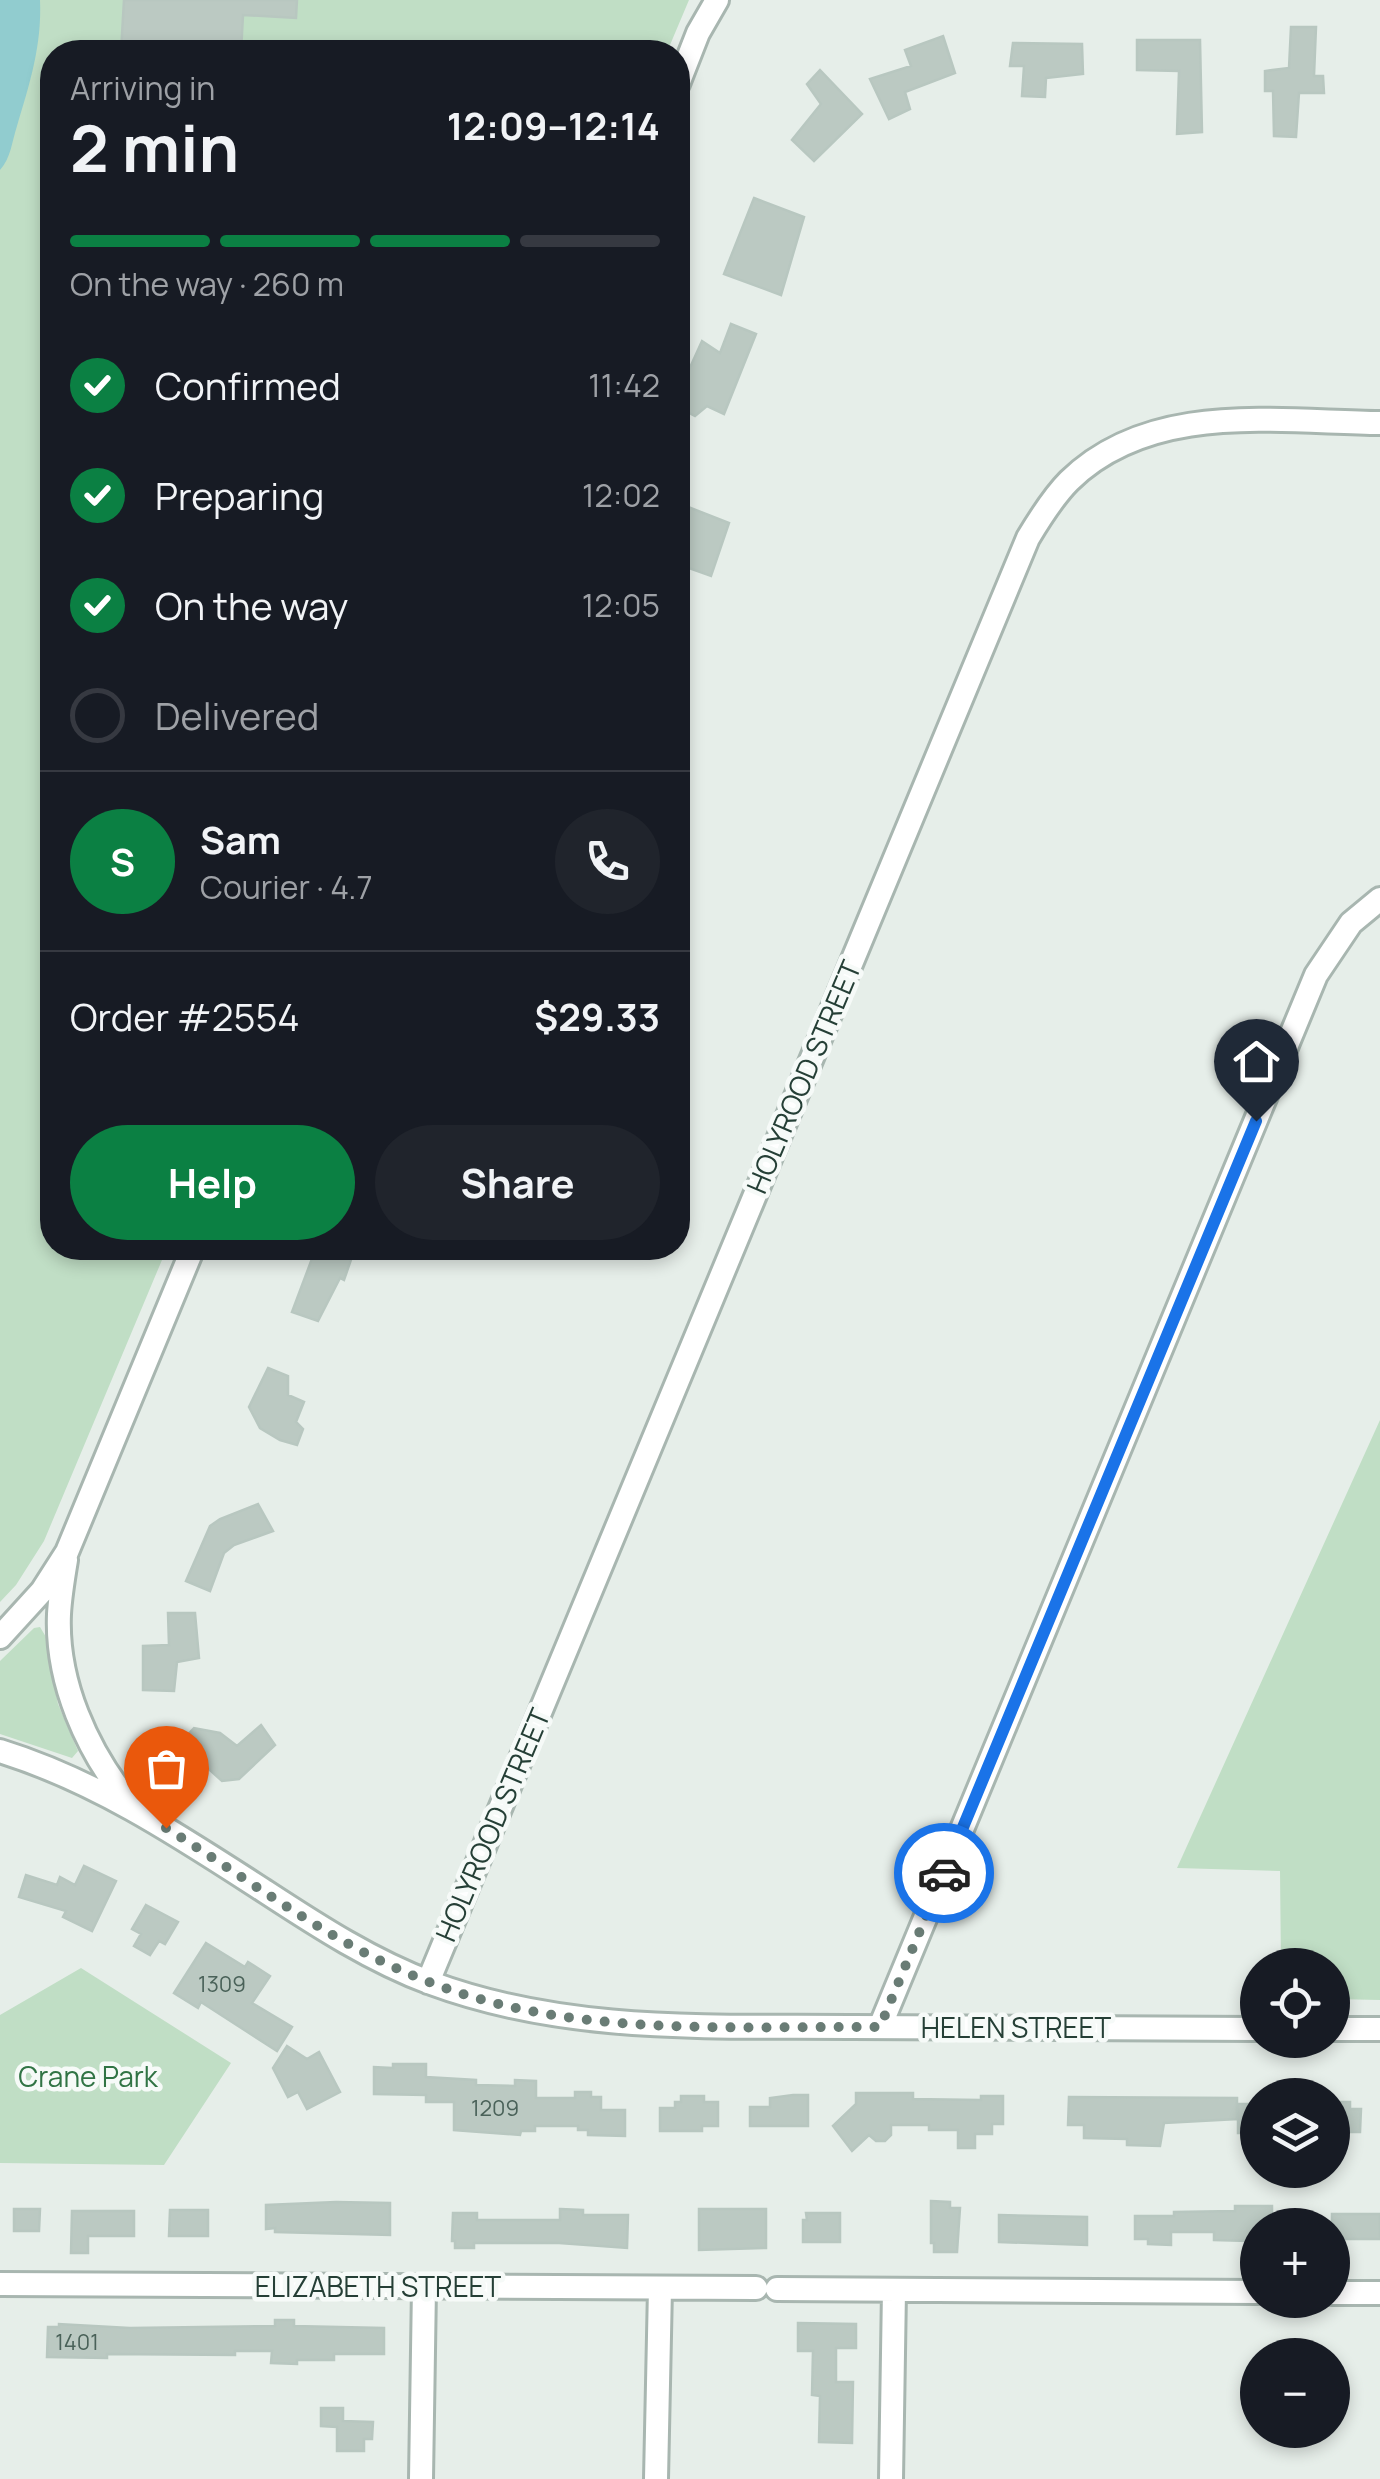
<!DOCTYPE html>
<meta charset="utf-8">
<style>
body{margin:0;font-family:Manrope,sans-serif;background:#20242c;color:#f1f3f6;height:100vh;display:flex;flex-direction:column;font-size:38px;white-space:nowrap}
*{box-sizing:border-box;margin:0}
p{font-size:32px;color:#9ea1a6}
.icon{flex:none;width:55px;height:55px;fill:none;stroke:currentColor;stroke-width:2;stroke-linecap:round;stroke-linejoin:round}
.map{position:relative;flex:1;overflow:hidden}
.side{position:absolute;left:40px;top:40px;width:650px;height:1220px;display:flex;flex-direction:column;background:#171b24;border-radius:40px;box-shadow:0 5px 15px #0003}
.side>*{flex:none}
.tools{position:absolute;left:1240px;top:1948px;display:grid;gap:20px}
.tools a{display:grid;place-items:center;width:110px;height:110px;border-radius:50%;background:#171b24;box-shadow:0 5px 15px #0003;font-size:50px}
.pin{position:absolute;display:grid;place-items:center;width:85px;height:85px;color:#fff;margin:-102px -42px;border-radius:50% 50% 50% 0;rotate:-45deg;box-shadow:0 0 10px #0007}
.pin .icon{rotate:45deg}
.courier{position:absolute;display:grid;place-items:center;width:100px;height:100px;margin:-50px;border:8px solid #1a73e8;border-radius:50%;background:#fff;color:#222;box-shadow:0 2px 12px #0007}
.summary em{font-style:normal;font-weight:700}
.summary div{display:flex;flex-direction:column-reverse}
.summary{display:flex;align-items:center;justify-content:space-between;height:170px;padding:0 30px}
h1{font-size:65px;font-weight:700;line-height:75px}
.bar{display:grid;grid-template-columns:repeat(4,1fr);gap:15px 10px;align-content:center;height:120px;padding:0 30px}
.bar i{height:12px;border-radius:8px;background:#363941}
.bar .current{background:#0b8043}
.bar p{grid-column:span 4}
.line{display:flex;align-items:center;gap:25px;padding:0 30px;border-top:2px solid #363941}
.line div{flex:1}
.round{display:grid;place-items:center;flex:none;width:105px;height:105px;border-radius:52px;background:#20242c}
ol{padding:0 30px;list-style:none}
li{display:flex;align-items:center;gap:30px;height:110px}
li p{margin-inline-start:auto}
li .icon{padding:10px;border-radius:50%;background:#0b8043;color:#fff;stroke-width:4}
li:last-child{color:#9ea1a6}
li i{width:55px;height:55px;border:5px solid #363941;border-radius:50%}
.action{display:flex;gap:20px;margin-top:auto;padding:20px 30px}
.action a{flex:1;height:115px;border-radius:60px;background:#0b8043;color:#fff;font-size:40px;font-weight:700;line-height:115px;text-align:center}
.action a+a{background:#20242c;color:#f1f3f6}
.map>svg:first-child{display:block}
</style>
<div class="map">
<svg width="1380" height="2479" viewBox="0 0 1380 2479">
<rect width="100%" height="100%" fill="#e6eee9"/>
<path fill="#c0dec5" d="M 0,0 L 689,0 L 667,52 L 52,52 L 52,1248 L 167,1248 L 44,1541 L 16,1585 L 0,1602 Z
M 1380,1420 L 1380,2000 L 1333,1999 L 1332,1965 L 1281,1965 L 1280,1871 L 1177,1868 Z
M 40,1627 L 46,1637 L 58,1704 L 78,1751 L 72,1758 L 0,1734 L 0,1661 L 34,1628 Z
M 81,1968 L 231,2063 L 164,2165 L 0,2163 L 0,2015 Z"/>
<path fill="#91cccf" d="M 0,0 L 40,0 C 42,45 30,83 17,126 C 12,141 11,158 0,170 Z"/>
<path fill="#bbc9c2" stroke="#b8c7c0" stroke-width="2.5" d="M 124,0 L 297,0 L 296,18 L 243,15 L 241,52 L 121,52 Z
M 1291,27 L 1316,27 L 1314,76 L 1323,76 L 1324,93 L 1299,93 L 1296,137 L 1274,136 L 1273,91 L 1265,91 L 1265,71 L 1289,68 Z
M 943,36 L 955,73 L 905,92 L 910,109 L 889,119 L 870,79 L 911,66 L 905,50 Z
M 1137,40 L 1200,40 L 1202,132 L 1177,134 L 1179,71 L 1137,70 Z
M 1013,43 L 1082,44 L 1083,74 L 1046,78 L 1045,97 L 1022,96 L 1024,66 L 1010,66 Z
M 820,70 L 862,114 L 814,161 L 792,140 L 821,104 L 807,84 Z
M 754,198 L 804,217 L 781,295 L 724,274 Z
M 731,324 L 756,334 L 724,414 L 707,406 L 695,416 L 678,407 L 678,394 L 702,341 L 720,353 Z
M 678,503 L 729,523 L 711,576 L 678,564 Z
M 316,1248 L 355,1248 L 344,1280 L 340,1278 L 318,1321 L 292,1312 Z
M 268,1368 L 288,1376 L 288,1395 L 304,1402 L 296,1422 L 303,1429 L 297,1445 L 280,1440 L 260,1428 L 249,1407 Z
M 258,1504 L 273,1531 L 234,1545 L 224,1553 L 210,1591 L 186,1581 L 210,1526 L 220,1519 Z
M 168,1613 L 195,1613 L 199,1658 L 177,1662 L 174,1691 L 143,1690 L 143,1646 L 169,1645 Z
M 261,1725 L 275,1745 L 239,1779 L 222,1781 L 180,1743 L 194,1728 L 220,1733 L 237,1746 Z
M 84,1866 L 116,1881 L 92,1931 L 63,1917 L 66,1911 L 19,1897 L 26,1875 L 57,1885 L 60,1877 L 75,1885 Z
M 146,1905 L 178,1922 L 165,1944 L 159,1941 L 150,1955 L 134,1946 L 141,1934 L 132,1929 Z
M 206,1943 L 245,1967 L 248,1962 L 270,1976 L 252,2003 L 292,2027 L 277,2051 L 201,2002 L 198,2008 L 174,1993 Z
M 287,2046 L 307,2059 L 319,2052 L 340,2092 L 307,2109 L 298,2092 L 288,2097 L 273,2068 Z
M 393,2064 L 426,2064 L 426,2077 L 476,2080 L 476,2085 L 515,2086 L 515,2080 L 536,2081 L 536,2098 L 575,2098 L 575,2092 L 591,2092 L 591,2097 L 601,2097 L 601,2110 L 625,2110 L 625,2136 L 588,2135 L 588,2130 L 578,2130 L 578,2126 L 535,2126 L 535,2131 L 521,2131 L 520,2135 L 454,2130 L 454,2102 L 426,2102 L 426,2095 L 374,2094 L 374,2067 L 393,2068 Z
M 856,2093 L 913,2093 L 913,2099 L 981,2100 L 981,2096 L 1003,2096 L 1003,2124 L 992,2124 L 992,2134 L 975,2134 L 975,2148 L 958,2148 L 958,2130 L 929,2130 L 929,2125 L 891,2125 L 891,2135 L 885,2141 L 876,2141 L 869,2135 L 852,2151 L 833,2126 L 856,2104 Z
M 793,2095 L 808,2095 L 808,2126 L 750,2126 L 750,2107 L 770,2107 L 770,2098 Z
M 681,2096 L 704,2096 L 704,2102 L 718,2102 L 718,2126 L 702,2126 L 702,2131 L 660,2131 L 660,2108 L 675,2108 L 675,2102 L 681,2102 Z
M 1069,2097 L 1237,2098 L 1237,2119 L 1164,2123 L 1160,2146 L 1127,2145 L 1127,2139 L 1084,2138 L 1084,2125 L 1068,2125 Z
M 1332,2102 L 1350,2102 L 1350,2109 L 1361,2109 L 1360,2132 L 1332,2132 Z
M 1238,2104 L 1258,2104 L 1258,2133 L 1238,2133 Z
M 931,2201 L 950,2202 L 950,2208 L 960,2208 L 957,2252 L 934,2252 L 934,2243 L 931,2243 Z
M 336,2202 L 390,2203 L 390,2235 L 275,2232 L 275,2228 L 266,2229 L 266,2205 Z
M 1235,2206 L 1272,2206 L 1272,2225 L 1258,2225 L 1258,2232 L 1250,2232 L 1248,2241 L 1214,2240 L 1214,2232 L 1171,2232 L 1171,2245 L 1148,2244 L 1148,2239 L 1135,2239 L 1135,2216 L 1174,2216 L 1174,2212 L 1235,2211 Z
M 14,2209 L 40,2209 L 39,2231 L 14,2231 Z
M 560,2209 L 583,2210 L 583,2215 L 628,2215 L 627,2248 L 559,2243 L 474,2243 L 474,2248 L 455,2248 L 455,2241 L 452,2241 L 453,2213 L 477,2213 L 477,2220 L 560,2220 Z
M 699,2209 L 766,2209 L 766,2248 L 699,2250 Z
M 170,2210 L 208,2210 L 208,2236 L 169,2236 Z
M 72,2211 L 134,2211 L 134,2236 L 88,2236 L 88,2253 L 71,2253 Z
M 806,2213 L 840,2213 L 840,2242 L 803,2242 L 803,2220 L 807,2220 Z
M 1332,2214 L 1380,2214 L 1380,2239 L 1332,2239 Z
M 999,2215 L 1087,2217 L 1087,2245 L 999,2242 Z
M 275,2320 L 294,2320 L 294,2326 L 384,2328 L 384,2354 L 334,2354 L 334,2360 L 297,2360 L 297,2364 L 271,2363 L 272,2351 L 235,2351 L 235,2355 L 107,2354 L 107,2358 L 47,2357 L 48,2327 L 59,2327 L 59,2324 L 130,2328 L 275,2326 Z
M 798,2323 L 856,2324 L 856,2348 L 836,2348 L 836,2382 L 853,2382 L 852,2443 L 819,2442 L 820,2396 L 812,2395 L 813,2351 L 798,2351 Z
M 321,2408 L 343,2408 L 343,2421 L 373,2422 L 372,2439 L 364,2439 L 364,2451 L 337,2451 L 337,2427 L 321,2426 Z"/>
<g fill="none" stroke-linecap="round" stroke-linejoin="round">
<defs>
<path id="minor" d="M 678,84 L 698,33 L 717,0
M 66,1560 C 63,1578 60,1596 59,1614 C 56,1682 87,1750 128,1801
M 0,1637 L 42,1591 L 67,1552 L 193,1248
M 0,1751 C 97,1781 181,1837 266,1892 C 318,1926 372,1961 431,1983 C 566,2033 708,2026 849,2027 C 985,2028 1121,2028 1258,2029
M 428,1982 L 1028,538 C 1040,518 1053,497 1069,481 C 1151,401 1276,422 1380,423
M 880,2027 L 1316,975 L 1351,923 L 1380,899
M 1332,2029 L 1380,2029
M 0,2284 L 756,2288
M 777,2289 L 1258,2292
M 1332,2293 L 1380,2293
M 421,2479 L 424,2287
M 656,2479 L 660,2288
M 891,2479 L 894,2290"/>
</defs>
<use href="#minor" stroke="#a8b6b0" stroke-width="28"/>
<use href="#minor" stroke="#fff" stroke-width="22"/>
</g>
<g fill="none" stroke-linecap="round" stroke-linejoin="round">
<path stroke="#697c75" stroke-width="10" stroke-dasharray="0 18" d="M 166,1828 C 252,1881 334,1946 429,1982 C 572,2038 729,2026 880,2027 L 944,1873"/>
<path stroke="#1a73e8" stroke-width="12" d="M 944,1873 L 1256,1121"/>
</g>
<g text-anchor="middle" stroke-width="9" stroke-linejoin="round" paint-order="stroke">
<g font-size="22" fill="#4a6259">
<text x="222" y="1992">1309</text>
<text x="495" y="2116">1209</text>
<text x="77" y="2350">1401</text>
</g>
<g font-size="28" fill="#253f36" stroke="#f6faf8">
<text transform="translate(804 1077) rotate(-67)" y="10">HOLYROOD STREET</text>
<text transform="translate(493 1825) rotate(-67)" y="10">HOLYROOD STREET</text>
<text x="1016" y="2038">HELEN STREET</text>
<text x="378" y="2297">ELIZABETH STREET</text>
</g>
<g font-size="28" fill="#317445" stroke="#f6faf8">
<text x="88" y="2087">Crane Park</text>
</g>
</g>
</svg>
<div class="tools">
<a><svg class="icon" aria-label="locate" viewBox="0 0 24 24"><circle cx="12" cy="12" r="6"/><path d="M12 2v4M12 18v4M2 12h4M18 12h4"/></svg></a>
<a><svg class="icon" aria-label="layers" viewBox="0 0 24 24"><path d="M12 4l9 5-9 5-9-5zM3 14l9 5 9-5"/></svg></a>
<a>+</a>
<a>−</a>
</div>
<div class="pin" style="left:166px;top:1828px;background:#ea580c"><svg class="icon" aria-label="bag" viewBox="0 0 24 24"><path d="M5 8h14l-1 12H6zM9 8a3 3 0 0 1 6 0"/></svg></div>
<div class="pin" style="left:1256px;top:1121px;background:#1f2937"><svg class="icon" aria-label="home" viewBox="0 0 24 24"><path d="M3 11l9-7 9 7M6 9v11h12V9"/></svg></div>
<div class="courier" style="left:944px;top:1873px"><svg class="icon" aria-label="car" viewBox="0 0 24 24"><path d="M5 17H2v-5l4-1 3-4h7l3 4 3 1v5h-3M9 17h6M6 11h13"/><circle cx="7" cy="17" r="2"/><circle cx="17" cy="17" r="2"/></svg></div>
<section class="side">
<div class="summary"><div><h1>2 min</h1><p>Arriving in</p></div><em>12:09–12:14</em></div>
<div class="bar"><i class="current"></i><i class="current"></i><i class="current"></i><i></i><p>On the way · 260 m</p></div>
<ol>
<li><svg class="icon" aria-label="check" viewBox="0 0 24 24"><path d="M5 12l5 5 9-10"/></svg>Confirmed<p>11:42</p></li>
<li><svg class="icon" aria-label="check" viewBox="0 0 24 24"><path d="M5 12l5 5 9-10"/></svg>Preparing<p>12:02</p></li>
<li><svg class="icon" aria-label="check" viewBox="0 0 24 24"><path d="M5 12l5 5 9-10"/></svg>On the way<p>12:05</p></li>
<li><i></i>Delivered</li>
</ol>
<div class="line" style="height:180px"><b class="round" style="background:#0b8043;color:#fff">S</b><div><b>Sam</b><p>Courier · 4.7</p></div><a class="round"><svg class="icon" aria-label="phone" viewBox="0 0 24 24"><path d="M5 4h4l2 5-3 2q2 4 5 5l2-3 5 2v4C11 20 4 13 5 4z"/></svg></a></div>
<div class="line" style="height:130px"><div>Order #2554</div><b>$29.33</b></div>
<div class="action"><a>Help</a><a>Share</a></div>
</section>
</div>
